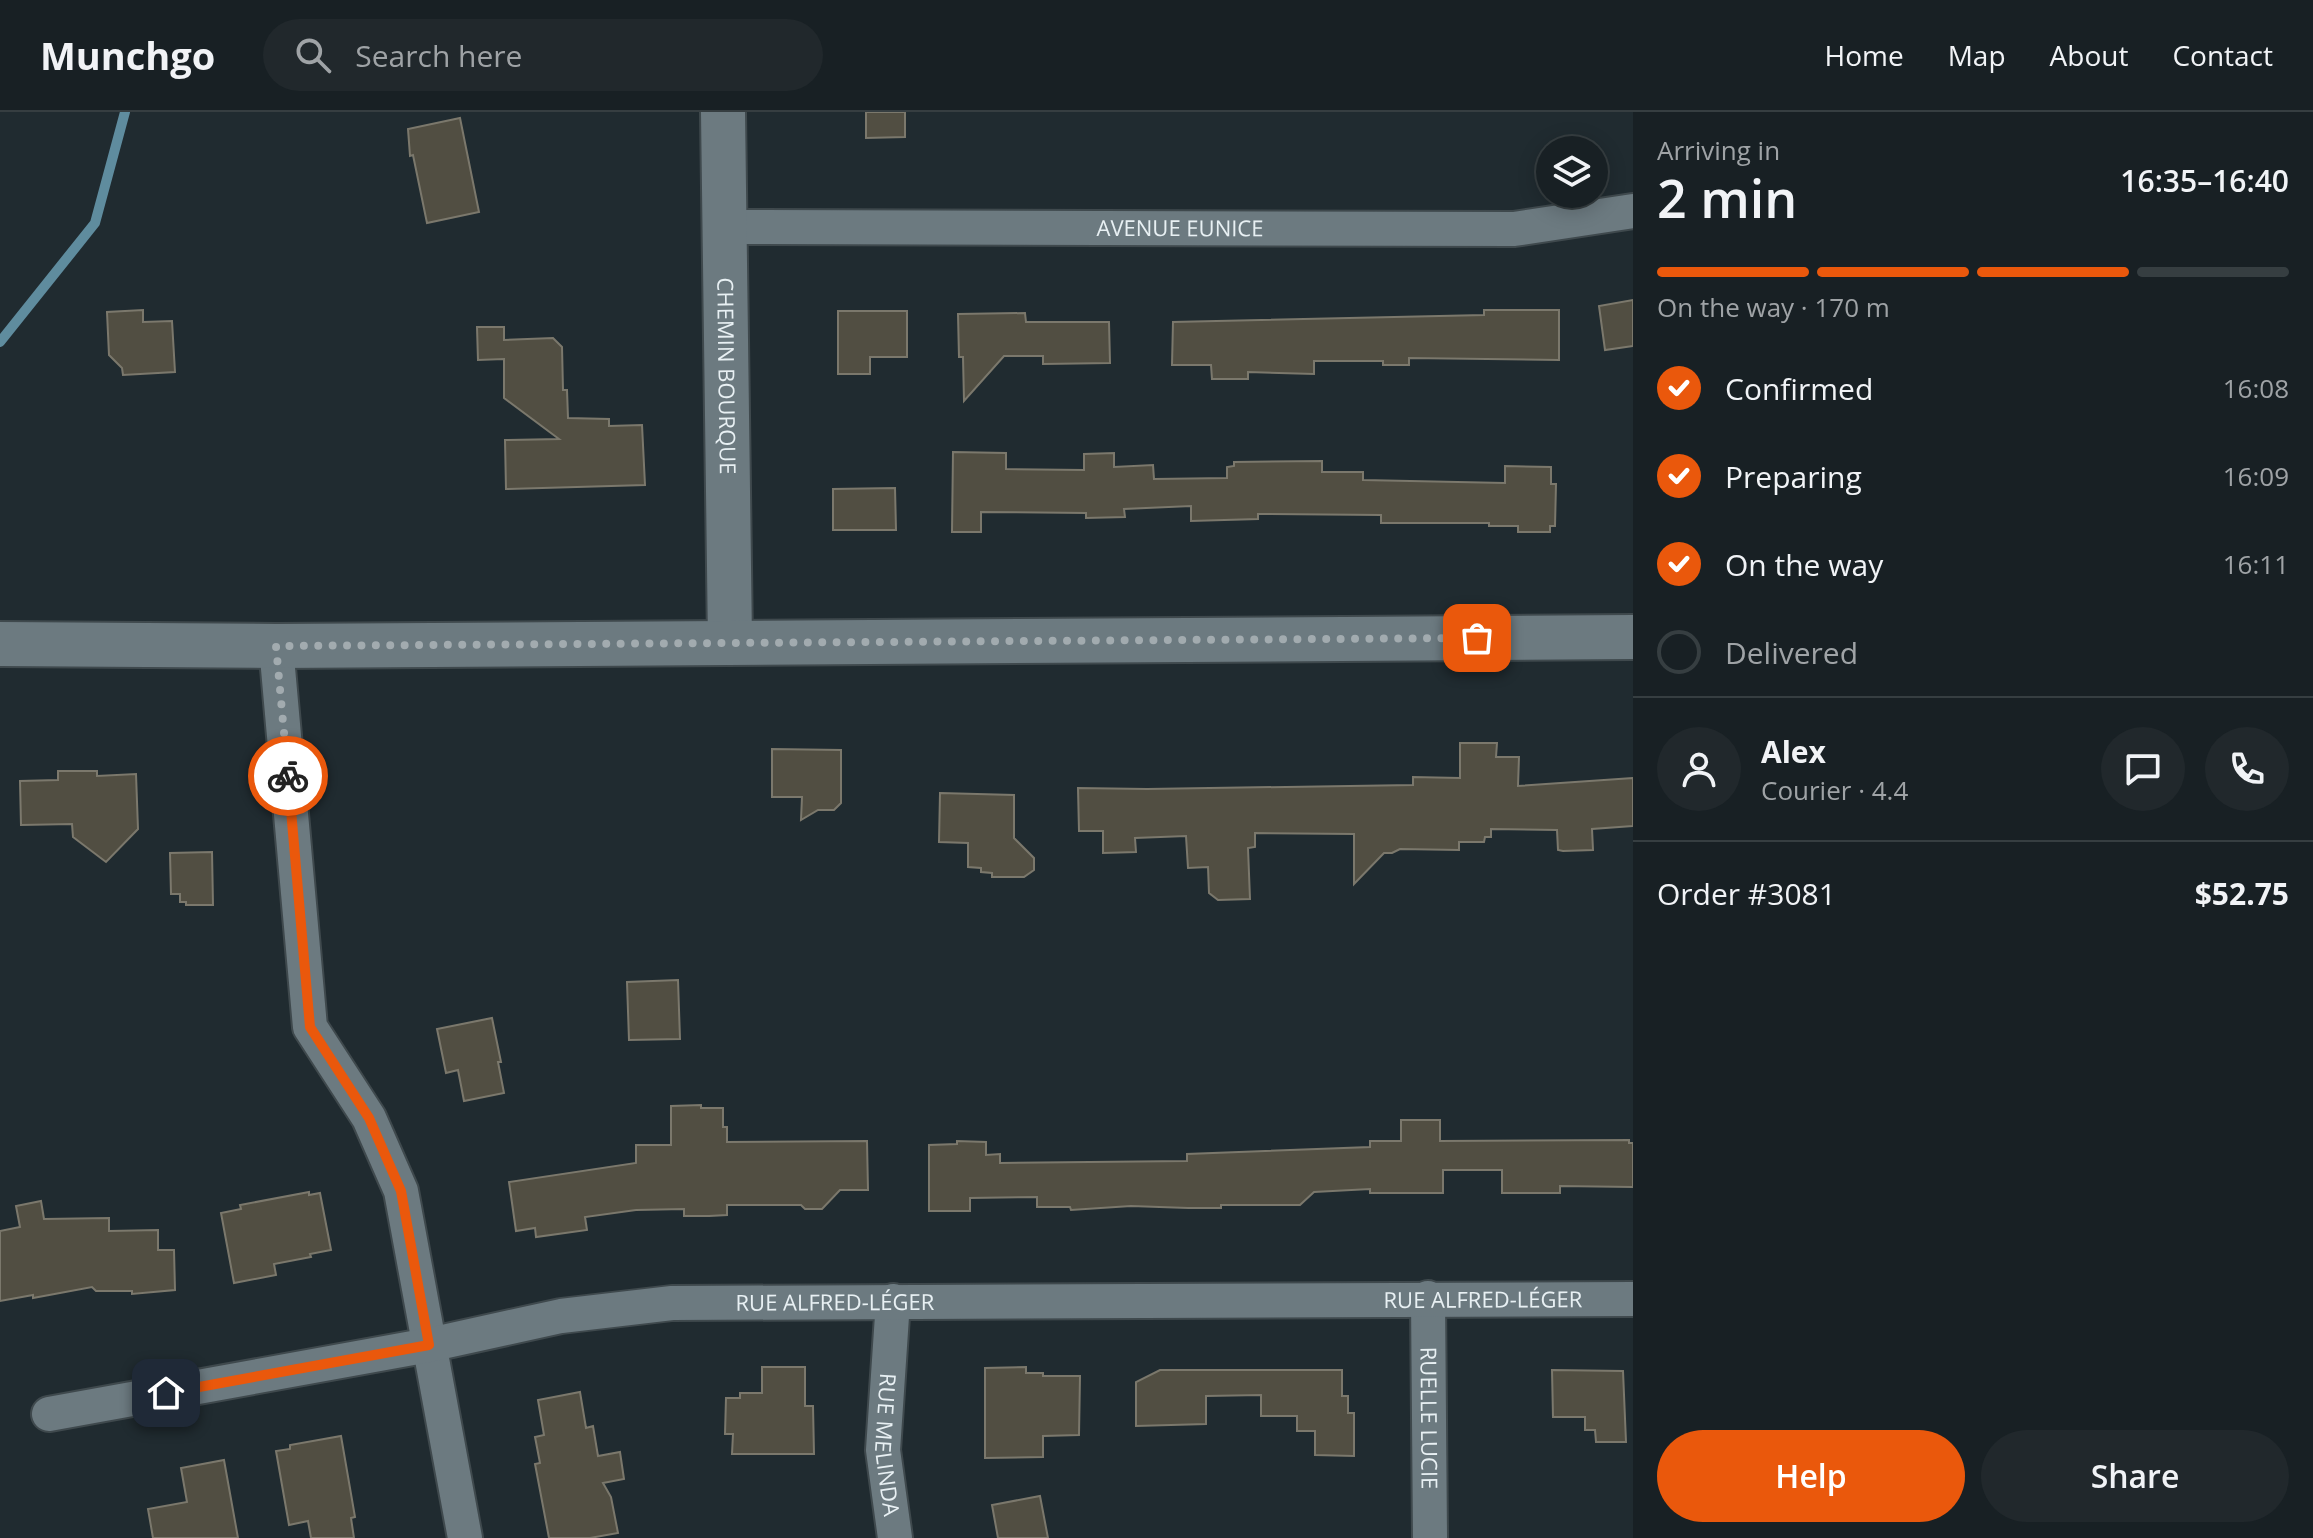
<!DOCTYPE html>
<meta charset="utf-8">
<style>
body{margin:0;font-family:"Open Sans",sans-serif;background:#21282c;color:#f1f3f6;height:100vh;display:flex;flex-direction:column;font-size:30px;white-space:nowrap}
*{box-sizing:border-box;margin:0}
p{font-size:26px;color:#9fa3a6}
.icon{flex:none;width:44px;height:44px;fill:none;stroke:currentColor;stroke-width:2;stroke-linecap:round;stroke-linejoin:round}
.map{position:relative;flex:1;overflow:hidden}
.panel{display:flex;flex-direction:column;background:#182024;width:680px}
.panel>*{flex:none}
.tools{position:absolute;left:1536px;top:24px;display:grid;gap:16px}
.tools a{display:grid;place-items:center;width:72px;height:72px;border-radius:50%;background:#182024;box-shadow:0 4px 20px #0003,0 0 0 2px #363e41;font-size:40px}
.pin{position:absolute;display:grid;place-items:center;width:68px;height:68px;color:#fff;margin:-34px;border-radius:16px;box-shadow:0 4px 12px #0006}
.courier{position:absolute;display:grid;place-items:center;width:80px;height:80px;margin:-40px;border:6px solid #ea580c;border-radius:50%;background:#fff;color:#222;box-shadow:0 2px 10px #0007}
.summary em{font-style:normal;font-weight:600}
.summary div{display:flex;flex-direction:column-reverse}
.summary{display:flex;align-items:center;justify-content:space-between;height:136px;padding:0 24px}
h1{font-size:52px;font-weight:600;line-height:60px}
.bar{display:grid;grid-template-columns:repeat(4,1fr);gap:12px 8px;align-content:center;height:96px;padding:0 24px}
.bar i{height:10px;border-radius:6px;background:#363e41}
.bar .current{background:#ea580c}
.bar p{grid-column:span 4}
.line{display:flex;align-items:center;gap:20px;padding:0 24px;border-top:2px solid #363e41}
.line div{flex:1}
.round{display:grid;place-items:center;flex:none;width:84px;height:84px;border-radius:42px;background:#21282c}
ol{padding:0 24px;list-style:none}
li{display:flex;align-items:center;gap:24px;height:88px}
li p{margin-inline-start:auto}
li .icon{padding:8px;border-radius:50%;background:#ea580c;color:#fff;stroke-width:4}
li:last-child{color:#9fa3a6}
li i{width:44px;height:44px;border:4px solid #363e41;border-radius:50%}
.cta{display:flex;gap:16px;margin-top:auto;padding:16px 24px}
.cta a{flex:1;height:92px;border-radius:48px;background:#ea580c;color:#fff;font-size:32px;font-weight:600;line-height:92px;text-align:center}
.cta a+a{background:#21282c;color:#f1f3f6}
header{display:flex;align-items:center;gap:48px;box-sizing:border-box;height:112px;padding:0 40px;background:#182024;border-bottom:2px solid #363e41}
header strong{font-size:38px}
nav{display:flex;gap:44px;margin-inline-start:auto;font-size:28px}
.search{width:560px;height:72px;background:#21282c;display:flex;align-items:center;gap:20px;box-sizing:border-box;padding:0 28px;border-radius:44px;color:#9fa3a6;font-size:30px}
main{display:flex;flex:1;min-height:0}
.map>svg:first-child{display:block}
</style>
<header>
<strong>Munchgo</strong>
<div class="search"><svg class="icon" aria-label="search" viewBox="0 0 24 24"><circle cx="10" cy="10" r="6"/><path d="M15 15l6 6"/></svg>Search here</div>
<nav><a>Home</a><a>Map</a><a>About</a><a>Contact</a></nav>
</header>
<main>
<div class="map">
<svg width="1633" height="1426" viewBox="0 0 1633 1426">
<rect width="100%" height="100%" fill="#202b30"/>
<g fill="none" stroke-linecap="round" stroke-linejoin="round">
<path stroke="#5f8c9e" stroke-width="10" d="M 0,230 L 95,111 L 125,0"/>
</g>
<path fill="#514e42" stroke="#7b786c" stroke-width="2" d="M 866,0 L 905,0 L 905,25 L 866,26 Z
M 460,6 L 479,100 L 427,111 L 413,43 L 410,44 L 408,17 Z
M 1633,188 L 1633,234 L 1605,238 L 1599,194 Z
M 143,198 L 143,210 L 172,209 L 175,260 L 123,263 L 122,256 L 109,243 L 107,200 Z
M 1484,198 L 1559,198 L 1559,248 L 1409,246 L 1409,253 L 1383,253 L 1383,249 L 1314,249 L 1314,262 L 1248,260 L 1248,267 L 1212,267 L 1211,253 L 1172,253 L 1173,210 L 1484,203 Z
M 838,199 L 907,199 L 907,245 L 870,245 L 870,262 L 838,262 Z
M 1025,201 L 1026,210 L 1109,210 L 1110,251 L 1043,252 L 1043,244 L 1004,244 L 964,289 L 963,245 L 959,245 L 958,202 Z
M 477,215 L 504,215 L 504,228 L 553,226 L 562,235 L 563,278 L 567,278 L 568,306 L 609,307 L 609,314 L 642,313 L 645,373 L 506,377 L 505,328 L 559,327 L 504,286 L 504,247 L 478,248 Z
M 953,340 L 1006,341 L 1006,357 L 1084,358 L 1084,342 L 1114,341 L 1114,355 L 1153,353 L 1154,367 L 1227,366 L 1227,355 L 1234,354 L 1234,350 L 1322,349 L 1322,360 L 1363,360 L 1363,368 L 1505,371 L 1505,354 L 1551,355 L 1551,372 L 1556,372 L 1555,414 L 1550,414 L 1550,420 L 1518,420 L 1518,414 L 1489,414 L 1489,411 L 1381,411 L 1381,403 L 1258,402 L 1258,407 L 1191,409 L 1191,394 L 1124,397 L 1125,405 L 1086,406 L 1086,401 L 981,400 L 981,420 L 952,420 Z
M 895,376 L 896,418 L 833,418 L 833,377 Z
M 1460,631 L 1497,631 L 1496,645 L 1519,645 L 1518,674 L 1633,666 L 1633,714 L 1592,717 L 1593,738 L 1563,739 L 1558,738 L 1557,718 L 1491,717 L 1491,725 L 1485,725 L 1484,730 L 1459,730 L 1459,738 L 1400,737 L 1392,741 L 1384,741 L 1354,772 L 1354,722 L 1255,721 L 1255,735 L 1248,736 L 1250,787 L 1218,788 L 1209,781 L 1208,755 L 1188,756 L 1186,724 L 1135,726 L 1136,740 L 1103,741 L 1103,719 L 1079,719 L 1078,676 L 1147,677 L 1413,673 L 1413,665 L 1460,666 Z
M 772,637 L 841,638 L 841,691 L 834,698 L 818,698 L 801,708 L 802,685 L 772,685 Z
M 58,659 L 97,659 L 97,664 L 136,662 L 138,717 L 106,750 L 73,725 L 72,712 L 21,713 L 20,669 L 58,668 Z
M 940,681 L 1014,683 L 1014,726 L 1034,746 L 1034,758 L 1024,765 L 992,765 L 992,761 L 981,760 L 981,756 L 968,755 L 968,731 L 939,730 Z
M 212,740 L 213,793 L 186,793 L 186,790 L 180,790 L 180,782 L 171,782 L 170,741 Z
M 678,868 L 680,927 L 629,928 L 627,870 Z
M 492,906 L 501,950 L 498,950 L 504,981 L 464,989 L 458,958 L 446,961 L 437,917 Z
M 701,993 L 701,996 L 723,996 L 723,1015 L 727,1015 L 727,1030 L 867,1029 L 868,1078 L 840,1078 L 822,1097 L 805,1097 L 801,1093 L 727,1093 L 727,1103 L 709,1104 L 684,1104 L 684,1097 L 636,1098 L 585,1105 L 587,1118 L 536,1125 L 535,1116 L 516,1119 L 509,1070 L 636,1051 L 636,1033 L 671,1033 L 671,994 Z
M 1401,1008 L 1440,1008 L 1440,1029 L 1629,1028 L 1629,1031 L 1633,1031 L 1633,1075 L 1560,1074 L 1560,1081 L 1502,1081 L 1502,1058 L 1443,1058 L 1443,1081 L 1370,1081 L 1370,1077 L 1314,1080 L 1300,1093 L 1221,1093 L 1221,1096 L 1188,1096 L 1131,1094 L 1071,1098 L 1070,1095 L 1037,1095 L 1037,1085 L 970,1086 L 970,1099 L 929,1099 L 929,1033 L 957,1032 L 957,1029 L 986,1030 L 986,1043 L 1000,1042 L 1000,1051 L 1187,1049 L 1187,1042 L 1370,1035 L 1370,1029 L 1401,1029 Z
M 309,1080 L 309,1083 L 320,1081 L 331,1138 L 310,1142 L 311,1145 L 274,1152 L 276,1163 L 234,1171 L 221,1101 L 241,1097 L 240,1093 Z
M 41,1089 L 44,1107 L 109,1106 L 109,1119 L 158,1118 L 158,1138 L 174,1138 L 175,1178 L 132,1182 L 132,1179 L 96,1179 L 92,1175 L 33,1186 L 33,1183 L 0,1189 L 0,1119 L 20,1115 L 16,1094 Z
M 762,1255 L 805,1255 L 805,1294 L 813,1294 L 814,1342 L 732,1342 L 733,1322 L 725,1322 L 726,1286 L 740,1286 L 740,1281 L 762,1281 Z
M 1026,1255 L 1026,1261 L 1043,1261 L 1043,1264 L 1080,1264 L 1079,1323 L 1043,1324 L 1043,1345 L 985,1346 L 985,1256 Z
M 1160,1258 L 1342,1258 L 1342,1284 L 1348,1284 L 1348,1301 L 1354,1301 L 1354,1344 L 1315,1343 L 1315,1319 L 1297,1319 L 1297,1304 L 1261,1304 L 1261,1283 L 1206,1284 L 1206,1312 L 1136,1314 L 1136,1270 Z
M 1552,1258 L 1623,1259 L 1626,1330 L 1596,1330 L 1595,1318 L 1585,1318 L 1585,1305 L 1553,1305 Z
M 580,1280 L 586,1316 L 593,1314 L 598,1344 L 620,1340 L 624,1367 L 603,1371 L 611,1385 L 618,1421 L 590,1426 L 549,1426 L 535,1352 L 540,1351 L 535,1325 L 544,1323 L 538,1288 Z
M 341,1324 L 355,1405 L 351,1406 L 354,1426 L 311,1426 L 308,1409 L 289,1413 L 276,1339 L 290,1337 L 290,1333 Z
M 224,1348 L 238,1426 L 153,1426 L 148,1397 L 187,1390 L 181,1356 Z
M 1040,1384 L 1048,1426 L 998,1426 L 992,1393 Z"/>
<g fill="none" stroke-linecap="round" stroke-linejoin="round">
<defs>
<g id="street">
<path id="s1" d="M 724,115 L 1514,117 L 1633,99"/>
<path d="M 276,534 L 310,915 L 369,1006 L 401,1079 L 465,1426"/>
<path id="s2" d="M 1428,1186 L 1430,1426"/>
<path id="s3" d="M 893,1189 L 883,1338 L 895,1426"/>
<path id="s4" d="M 49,1302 L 429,1233 L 561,1204 L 672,1191 L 1633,1187"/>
</g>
<g id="secondary">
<path id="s5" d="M 723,0 L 730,530"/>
<path d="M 0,532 L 276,534 L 1633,525"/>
</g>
</defs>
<use href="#street" stroke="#3f494d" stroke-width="38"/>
<use href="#secondary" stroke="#3f494d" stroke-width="48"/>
<use href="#street" stroke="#6c7a80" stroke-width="34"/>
<use href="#secondary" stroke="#6c7a80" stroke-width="44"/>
</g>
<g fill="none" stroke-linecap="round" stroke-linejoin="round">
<path stroke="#a2abaf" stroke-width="8" stroke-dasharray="0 14.4" d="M 288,664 L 276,534 L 1477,526"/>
<path stroke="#ea580c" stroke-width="10" d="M 166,1281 L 429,1233 L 401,1079 L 369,1006 L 310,915 L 288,664"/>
</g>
<g text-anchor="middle" stroke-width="6" stroke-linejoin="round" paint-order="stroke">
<g font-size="22" fill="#e8f0f3" stroke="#0e1315">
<text dy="8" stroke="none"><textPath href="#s1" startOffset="456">AVENUE EUNICE</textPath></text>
<text dy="8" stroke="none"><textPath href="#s5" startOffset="264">CHEMIN BOURQUE</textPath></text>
<text dy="8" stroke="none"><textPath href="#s4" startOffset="1444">RUE ALFRED-LÉGER</textPath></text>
<text dy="8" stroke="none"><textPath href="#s4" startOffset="796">RUE ALFRED-LÉGER</textPath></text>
<text dy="8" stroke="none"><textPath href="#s2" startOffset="120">RUELLE LUCIE</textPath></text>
<text dy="8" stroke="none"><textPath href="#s3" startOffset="144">RUE MELINDA</textPath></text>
</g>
</g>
</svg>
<div class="tools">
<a><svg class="icon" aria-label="layers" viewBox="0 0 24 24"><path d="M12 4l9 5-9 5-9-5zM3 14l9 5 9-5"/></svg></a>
</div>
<div class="pin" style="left:1477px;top:526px;background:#ea580c"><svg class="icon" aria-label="bag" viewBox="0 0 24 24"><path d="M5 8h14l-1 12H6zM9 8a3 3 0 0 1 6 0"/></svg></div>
<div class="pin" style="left:166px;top:1281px;background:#1f2937"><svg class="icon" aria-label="home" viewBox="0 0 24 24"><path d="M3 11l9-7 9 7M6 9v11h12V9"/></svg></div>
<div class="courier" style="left:288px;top:664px"><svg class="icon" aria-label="bike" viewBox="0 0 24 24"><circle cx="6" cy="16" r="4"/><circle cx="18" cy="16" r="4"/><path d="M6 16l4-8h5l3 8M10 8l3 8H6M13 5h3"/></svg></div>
</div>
<section class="panel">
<div class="summary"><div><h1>2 min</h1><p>Arriving in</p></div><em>16:35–16:40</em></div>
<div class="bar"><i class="current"></i><i class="current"></i><i class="current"></i><i></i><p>On the way · 170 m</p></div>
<ol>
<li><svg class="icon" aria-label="check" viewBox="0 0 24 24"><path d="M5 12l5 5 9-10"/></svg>Confirmed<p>16:08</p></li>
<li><svg class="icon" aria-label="check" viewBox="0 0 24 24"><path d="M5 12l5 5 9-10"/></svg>Preparing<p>16:09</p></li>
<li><svg class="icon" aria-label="check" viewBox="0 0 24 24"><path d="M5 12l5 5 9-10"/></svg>On the way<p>16:11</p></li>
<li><i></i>Delivered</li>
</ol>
<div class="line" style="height:144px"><a class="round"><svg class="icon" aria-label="person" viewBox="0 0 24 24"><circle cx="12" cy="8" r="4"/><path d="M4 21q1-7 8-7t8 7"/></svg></a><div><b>Alex</b><p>Courier · 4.4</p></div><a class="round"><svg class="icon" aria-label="chat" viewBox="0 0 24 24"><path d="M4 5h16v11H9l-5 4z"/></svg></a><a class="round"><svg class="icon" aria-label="phone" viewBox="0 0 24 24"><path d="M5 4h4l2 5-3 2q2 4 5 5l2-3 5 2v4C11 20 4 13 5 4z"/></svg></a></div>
<div class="line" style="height:104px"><div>Order #3081</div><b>$52.75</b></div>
<div class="cta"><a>Help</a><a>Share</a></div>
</section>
</main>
